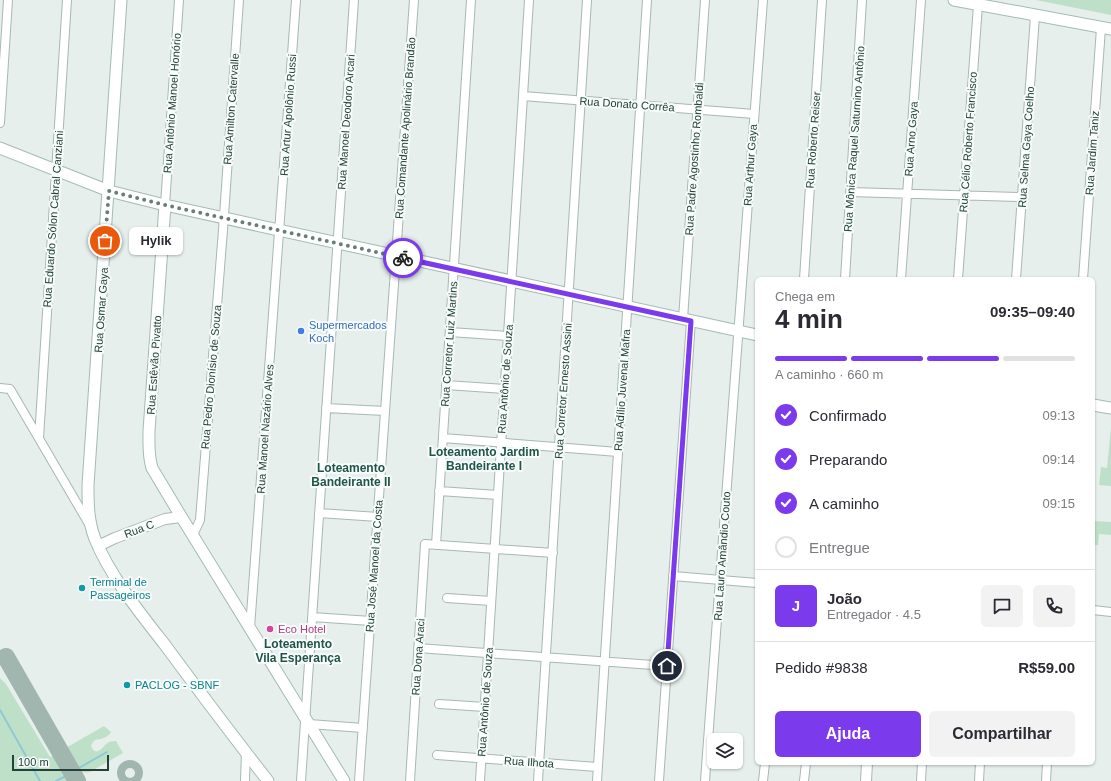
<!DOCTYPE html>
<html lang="pt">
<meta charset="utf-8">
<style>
body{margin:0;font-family:Helvetica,sans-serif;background:#f2f2f3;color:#2b2b33;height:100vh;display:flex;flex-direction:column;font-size:15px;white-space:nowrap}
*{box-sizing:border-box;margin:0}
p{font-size:13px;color:#7c7c81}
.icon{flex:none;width:22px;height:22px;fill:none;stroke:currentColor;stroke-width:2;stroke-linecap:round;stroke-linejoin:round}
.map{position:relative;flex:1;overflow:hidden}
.panel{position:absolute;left:755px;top:277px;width:340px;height:488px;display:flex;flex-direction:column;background:#fff;border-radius:6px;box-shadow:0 1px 3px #0004}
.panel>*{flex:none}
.controls{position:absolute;left:707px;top:733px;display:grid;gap:8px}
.controls a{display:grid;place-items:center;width:36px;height:36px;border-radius:6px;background:#fff;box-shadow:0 1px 3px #0004;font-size:20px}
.scale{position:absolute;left:12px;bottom:10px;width:97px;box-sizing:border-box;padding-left:4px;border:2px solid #24423a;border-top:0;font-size:11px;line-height:14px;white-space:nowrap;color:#24423a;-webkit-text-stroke:3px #f7fbf9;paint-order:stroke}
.pin{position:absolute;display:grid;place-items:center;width:34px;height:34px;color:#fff;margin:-17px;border:2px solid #fff;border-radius:50%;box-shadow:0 1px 4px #0007}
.courier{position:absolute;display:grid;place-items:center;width:40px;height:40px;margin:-20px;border:3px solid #7c3aed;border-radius:50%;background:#fff;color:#222;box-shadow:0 1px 5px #0007}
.bubble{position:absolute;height:28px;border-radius:6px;background:#fff;box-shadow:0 1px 3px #0004;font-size:13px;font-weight:700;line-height:28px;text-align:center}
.summary em{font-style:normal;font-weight:700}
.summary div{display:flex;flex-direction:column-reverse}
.summary{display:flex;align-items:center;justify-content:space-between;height:68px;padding:0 20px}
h1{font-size:26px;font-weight:700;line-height:30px}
.bar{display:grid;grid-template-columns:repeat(4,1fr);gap:6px 4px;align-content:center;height:48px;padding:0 20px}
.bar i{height:5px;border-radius:3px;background:#e1e1e2}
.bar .current{background:#7c3aed}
.bar p{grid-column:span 4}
.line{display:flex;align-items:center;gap:10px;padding:0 20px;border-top:1px solid #e1e1e2}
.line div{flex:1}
.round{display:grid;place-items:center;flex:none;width:42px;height:42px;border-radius:6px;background:#f2f2f3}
ol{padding:0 20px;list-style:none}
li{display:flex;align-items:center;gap:12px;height:44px}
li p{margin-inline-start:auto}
li .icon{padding:4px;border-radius:50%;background:#7c3aed;color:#fff;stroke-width:4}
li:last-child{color:#7c7c81}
li i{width:22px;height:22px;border:2px solid #e1e1e2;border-radius:50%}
.action{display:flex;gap:8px;margin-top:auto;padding:8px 20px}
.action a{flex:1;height:46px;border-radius:6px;background:#7c3aed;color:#fff;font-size:16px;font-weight:700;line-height:46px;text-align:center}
.action a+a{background:#f2f2f3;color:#2b2b33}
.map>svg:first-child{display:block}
</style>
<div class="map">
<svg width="1111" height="781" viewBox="0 0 1111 781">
<rect width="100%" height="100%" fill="#e6efeb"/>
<path fill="#bfe0c8" d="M 1036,0 L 1111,0 L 1111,15 Z
M 1111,427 L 1111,486 L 1099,485 L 1101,467 L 1107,468 Z
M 1093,521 L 1111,522 L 1111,535 L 1099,534 L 1098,545 L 1093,545 Z
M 0,678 L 6,684 L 50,757 L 55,755 L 67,776 L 69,781 L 0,781 Z
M 104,726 L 111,732 L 110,734 C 108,736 104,738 101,739 C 95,740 94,739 91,746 C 97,759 103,745 109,742 C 112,741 114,741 116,741 L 123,753 L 90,772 C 84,773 80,773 75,769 L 64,749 Z"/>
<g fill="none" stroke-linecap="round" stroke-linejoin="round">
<path stroke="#8ec9d4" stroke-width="2" d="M 0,710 L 40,781
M 79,768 L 107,752
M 56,781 L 64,777"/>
<path stroke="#a2b6b0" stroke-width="18" d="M 6,657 L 77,781
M126 773a4 4 0 1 1 8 0a4 4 0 1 1-8 0Z"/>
<defs>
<path id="minor" d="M 523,96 L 754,114
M 0,123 L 8,0
M 850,192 L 1022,197
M 165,205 L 179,0
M 804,279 L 822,0
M 845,279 L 862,0
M 901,279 L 921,0
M 958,279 L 978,5
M 1016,279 L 1035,16
M 1083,279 L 1101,28
M 683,319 L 705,0
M 450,332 L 508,336
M 446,385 L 505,389
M 0,388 L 10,389 L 89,524
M 326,408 L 385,411
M 39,438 L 67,0
M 443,438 L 618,452
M 439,491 L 498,495
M 319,513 L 378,517
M 193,535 L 200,520 L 223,230 L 239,0
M 436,545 L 471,0
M 673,576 L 757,583
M 447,598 L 491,601
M 1093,610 L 1111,612
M 312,617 L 371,621
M 250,628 L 296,0
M 418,648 L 667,666
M 439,704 L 485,707
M 309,724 L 363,728
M 437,755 L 597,767
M 245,781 L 246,752
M 301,781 L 354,0
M 359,781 L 414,0
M 410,781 L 425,544 L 553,553
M 480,781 L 529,0
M 538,781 L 587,0
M 597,781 L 647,0
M 659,781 L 691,321
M 705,781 L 763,0
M 763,781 L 765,763
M 804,781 L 806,763
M 921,781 L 922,763
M 979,781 L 980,763
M 1046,781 L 1047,763"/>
<path id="tertiary" d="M 98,546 L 115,538 L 165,519 L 181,517
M 866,781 L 867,763"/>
<path id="secondary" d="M 121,0 L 88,485 C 88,503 88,521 95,539 C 110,576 140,613 165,645 C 199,691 233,736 268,781
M 954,0 L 1111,29
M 0,148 L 109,191 L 165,205 L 757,335
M 165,205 L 149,431 C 149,444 148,455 152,468 L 179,513 L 344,781
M 1093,405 L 1111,408"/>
</defs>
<use href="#minor" stroke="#a8b8b2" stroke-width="10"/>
<use href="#tertiary" stroke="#a8b8b2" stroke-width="12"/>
<use href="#secondary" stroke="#a4bbb3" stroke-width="13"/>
<use href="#minor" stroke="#fff" stroke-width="8"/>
<use href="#tertiary" stroke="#fff" stroke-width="10"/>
<use href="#secondary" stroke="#fff" stroke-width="11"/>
</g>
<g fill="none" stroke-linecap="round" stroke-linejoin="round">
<path stroke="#687f78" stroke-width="4" stroke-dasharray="0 7.2" d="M 105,241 L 109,191 L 165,205 L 403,258"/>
<path stroke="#7c3aed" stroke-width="5" d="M 403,258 L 691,321 L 667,666"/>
</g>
<circle fill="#3f7fe0" stroke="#f7fbf9" stroke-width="1.5" cx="301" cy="331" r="4"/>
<g fill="#0f9aa8" stroke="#f7fbf9" stroke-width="1.5">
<circle cx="82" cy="588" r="4"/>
<circle cx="127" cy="685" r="4"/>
</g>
<circle fill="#d1479c" stroke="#f7fbf9" stroke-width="1.5" cx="270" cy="629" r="4"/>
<g text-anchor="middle" stroke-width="4" stroke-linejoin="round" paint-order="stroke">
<g font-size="11" fill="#24423a" stroke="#f7fbf9">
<text transform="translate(172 103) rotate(-86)" y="4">Rua Antônio Manoel Honório</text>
<text transform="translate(627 104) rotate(4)" y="4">Rua Donato Corrêa</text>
<text transform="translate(231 109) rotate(-86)" y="4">Rua Amilton Catervalle</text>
<text transform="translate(288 115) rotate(-86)" y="4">Rua Artur Apolônio Russi</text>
<text transform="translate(346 122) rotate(-86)" y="4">Rua Manoel Deodoro Arcari</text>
<text transform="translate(405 128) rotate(-86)" y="4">Rua Comandante Apolinário Brandão</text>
<text transform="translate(854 139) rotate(-86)" y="4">Rua Mônica Raquel Saturnino Antônio</text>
<text transform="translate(911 139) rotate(-86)" y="4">Rua Arno Gaya</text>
<text transform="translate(813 140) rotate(-86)" y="4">Rua Roberto Reiser</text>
<text transform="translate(968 142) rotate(-86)" y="4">Rua Célio Roberto Francisco</text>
<text transform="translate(1026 147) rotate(-86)" y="4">Rua Selma Gaya Coelho</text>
<text transform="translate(1092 153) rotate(-86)" y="4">Rua Jardim Taniz</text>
<text transform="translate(694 159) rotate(-86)" y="4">Rua Padre Agostinho Rombaldi</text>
<text transform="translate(750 165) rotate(-86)" y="4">Rua Arthur Gaya</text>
<text transform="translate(53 219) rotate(-86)" y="4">Rua Eduardo Sólon Cabral Canziani</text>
<text transform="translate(101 310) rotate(-86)" y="4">Rua Osmar Gaya</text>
<text transform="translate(449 344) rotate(-86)" y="4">Rua Corretor Luiz Martins</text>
<text transform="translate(154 365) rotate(-86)" y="4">Rua Estêvão Pivatto</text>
<text transform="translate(211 377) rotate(-85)" y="4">Rua Pedro Dionísio de Souza</text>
<text transform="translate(505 379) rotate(-86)" y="4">Rua Antônio de Souza</text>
<text transform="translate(622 390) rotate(-86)" y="4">Rua Adílio Juvenal Mafra</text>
<text transform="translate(563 391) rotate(-86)" y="4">Rua Corretor Ernesto Assini</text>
<text transform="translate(265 429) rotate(-86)" y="4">Rua Manoel Nazário Alves</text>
<text transform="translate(139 529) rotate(-21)" y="4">Rua C</text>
<text transform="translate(722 556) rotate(-86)" y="4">Rua Lauro Amândio Couto</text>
<text transform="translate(374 566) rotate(-86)" y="4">Rua José Manoel da Costa</text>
<text transform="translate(418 657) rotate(-86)" y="4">Rua Dona Araci</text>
<text transform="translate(485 702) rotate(-86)" y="4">Rua Antônio de Souza</text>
<text transform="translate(529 762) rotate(4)" y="4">Rua Ilhota</text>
</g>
<g font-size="11" fill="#366cbe" stroke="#f7fbf9" text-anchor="start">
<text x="309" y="329">Supermercados<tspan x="309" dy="13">Koch</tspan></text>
</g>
<g font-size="11" fill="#0d838f" stroke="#f7fbf9" text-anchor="start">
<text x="90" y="586">Terminal de<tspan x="90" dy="13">Passageiros</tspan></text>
<text x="135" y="689">PACLOG - SBNF</text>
</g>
<g font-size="11" fill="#b23c85" stroke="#f7fbf9" text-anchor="start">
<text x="278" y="633">Eco Hotel</text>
</g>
<g font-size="12" font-weight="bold" fill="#1f5548" stroke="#f7fbf9">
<text x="484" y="456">Loteamento Jardim<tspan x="484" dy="14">Bandeirante I</tspan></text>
<text x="351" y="472">Loteamento<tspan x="351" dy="14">Bandeirante II</tspan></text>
<text x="298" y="648">Loteamento<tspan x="298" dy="14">Vila Esperança</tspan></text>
</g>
</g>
</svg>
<div class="controls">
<a><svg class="icon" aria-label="layers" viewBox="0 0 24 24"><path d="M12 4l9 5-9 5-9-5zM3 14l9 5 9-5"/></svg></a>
</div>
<div class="scale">100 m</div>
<div class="pin" style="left:105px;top:241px;background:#ea580c"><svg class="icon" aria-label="bag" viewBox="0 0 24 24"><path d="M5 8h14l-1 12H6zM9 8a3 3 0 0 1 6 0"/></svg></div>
<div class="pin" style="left:667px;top:666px;background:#1f2937"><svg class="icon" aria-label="home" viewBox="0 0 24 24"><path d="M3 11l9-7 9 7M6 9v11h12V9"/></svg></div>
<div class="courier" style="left:403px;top:258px"><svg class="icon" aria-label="bike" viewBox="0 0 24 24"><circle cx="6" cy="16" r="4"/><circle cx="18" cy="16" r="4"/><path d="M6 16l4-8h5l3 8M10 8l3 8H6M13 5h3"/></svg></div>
<div class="bubble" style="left:129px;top:227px;width:54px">Hylik</div>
<section class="panel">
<div class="summary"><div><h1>4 min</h1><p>Chega em</p></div><em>09:35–09:40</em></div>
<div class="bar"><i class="current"></i><i class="current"></i><i class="current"></i><i></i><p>A caminho · 660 m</p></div>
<ol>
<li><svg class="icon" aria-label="check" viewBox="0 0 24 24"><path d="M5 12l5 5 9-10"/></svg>Confirmado<p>09:13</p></li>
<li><svg class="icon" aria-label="check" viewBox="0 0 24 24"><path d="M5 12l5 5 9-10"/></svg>Preparando<p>09:14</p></li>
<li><svg class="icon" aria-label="check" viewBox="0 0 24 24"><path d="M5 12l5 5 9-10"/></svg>A caminho<p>09:15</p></li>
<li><i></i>Entregue</li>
</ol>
<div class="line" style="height:72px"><b class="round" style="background:#7c3aed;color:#fff">J</b><div><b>João</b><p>Entregador · 4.5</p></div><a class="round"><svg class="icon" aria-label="chat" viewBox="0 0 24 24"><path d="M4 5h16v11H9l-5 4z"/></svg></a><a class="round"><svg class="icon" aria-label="phone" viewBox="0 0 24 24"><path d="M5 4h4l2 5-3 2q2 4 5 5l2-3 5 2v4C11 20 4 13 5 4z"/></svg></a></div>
<div class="line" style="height:52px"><div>Pedido #9838</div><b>R$59.00</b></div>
<div class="action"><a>Ajuda</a><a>Compartilhar</a></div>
</section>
</div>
